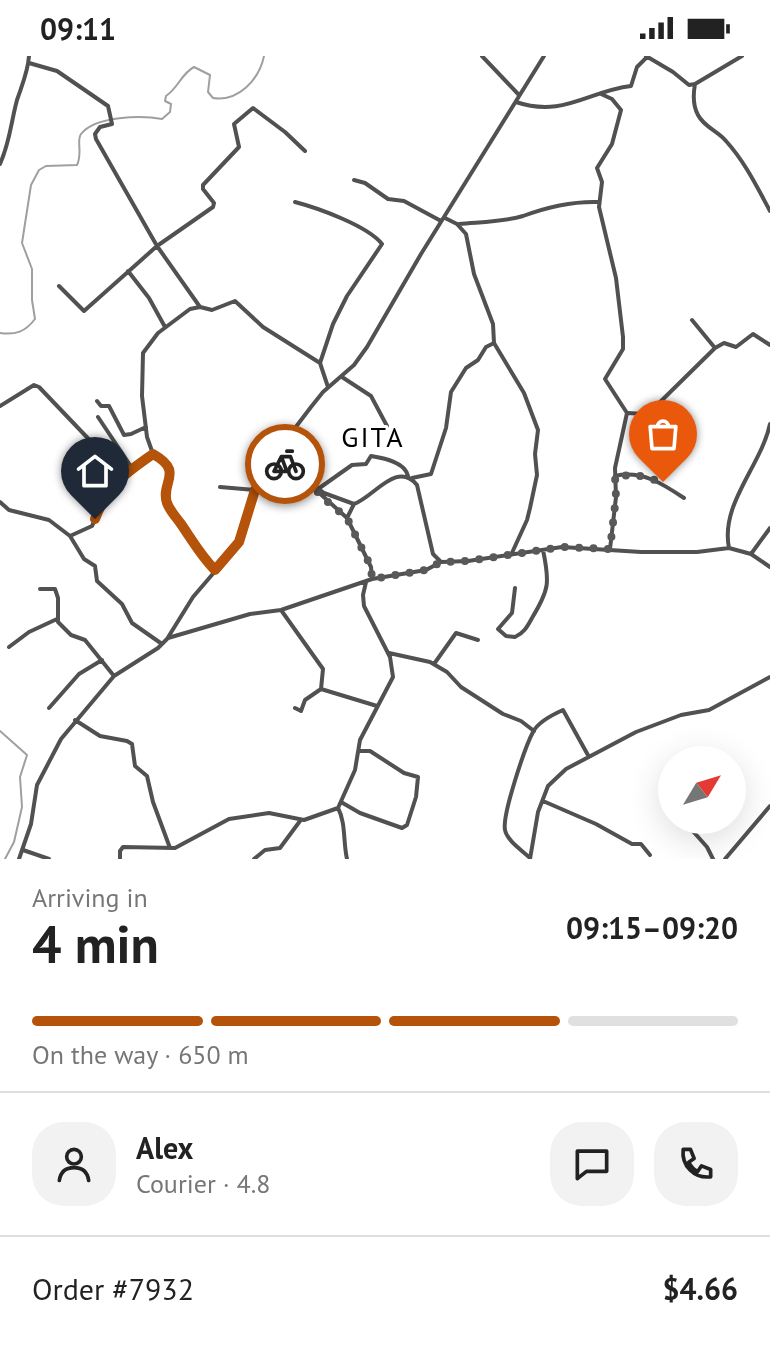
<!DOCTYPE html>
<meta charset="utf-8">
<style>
body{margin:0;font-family:"PT Sans",sans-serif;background:#f2f2f2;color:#222;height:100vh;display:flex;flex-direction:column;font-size:30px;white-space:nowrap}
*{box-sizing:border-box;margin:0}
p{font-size:26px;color:#767676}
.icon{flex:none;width:44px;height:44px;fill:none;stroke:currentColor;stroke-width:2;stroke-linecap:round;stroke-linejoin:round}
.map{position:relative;height:803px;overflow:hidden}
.side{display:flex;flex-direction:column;background:#fff;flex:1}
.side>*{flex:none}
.needle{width:52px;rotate:52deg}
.controls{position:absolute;left:658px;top:690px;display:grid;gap:16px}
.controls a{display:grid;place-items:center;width:88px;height:88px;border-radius:50%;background:#fff;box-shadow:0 8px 32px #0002;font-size:40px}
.pin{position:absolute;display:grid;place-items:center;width:68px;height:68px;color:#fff;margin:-82px -34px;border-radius:50% 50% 50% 0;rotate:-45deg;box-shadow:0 0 8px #0007}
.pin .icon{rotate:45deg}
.courier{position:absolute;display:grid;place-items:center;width:80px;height:80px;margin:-40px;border:6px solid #b45309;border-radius:50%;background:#fff;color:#222;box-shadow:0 2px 10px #0007}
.headline em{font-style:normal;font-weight:600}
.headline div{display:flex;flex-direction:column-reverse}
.headline{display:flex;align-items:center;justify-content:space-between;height:136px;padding:0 32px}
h1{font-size:52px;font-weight:600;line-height:60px}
.bar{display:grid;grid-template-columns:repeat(4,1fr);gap:12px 8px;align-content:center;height:96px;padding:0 32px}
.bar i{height:10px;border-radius:6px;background:#e0e0e0}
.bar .on{background:#b45309}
.bar p{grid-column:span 4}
.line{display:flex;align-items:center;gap:20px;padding:0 32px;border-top:2px solid #e0e0e0}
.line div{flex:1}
.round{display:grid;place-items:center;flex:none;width:84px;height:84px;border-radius:32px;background:#f2f2f2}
.status{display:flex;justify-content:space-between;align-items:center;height:56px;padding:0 40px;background:#fff;direction:ltr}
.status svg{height:22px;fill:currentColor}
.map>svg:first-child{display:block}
</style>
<div class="status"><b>09:11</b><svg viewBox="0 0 49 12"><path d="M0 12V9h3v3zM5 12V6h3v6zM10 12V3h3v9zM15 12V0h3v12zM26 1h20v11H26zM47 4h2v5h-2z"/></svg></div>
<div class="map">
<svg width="770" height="803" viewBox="0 0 770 803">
<rect width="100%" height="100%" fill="#fff"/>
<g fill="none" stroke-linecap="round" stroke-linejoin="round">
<path stroke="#9f9f9f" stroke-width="2" d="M 0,277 C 16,279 25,276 35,263 L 32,244 L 32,213 L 22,187 L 31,129 L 39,114 L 46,110 L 77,109 C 83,96 76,85 81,78 C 95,60 142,59 162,63 L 170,56 L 171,48 L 165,45 L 166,40 C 179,31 181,18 194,11 L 210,19 L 208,36 L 213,42 C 238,46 259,24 264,0
M 0,675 L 27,699 L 20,721 L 22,751 L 14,786 L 5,803"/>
<path stroke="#515151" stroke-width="4" d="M 482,0 L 519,39
M 646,0 L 673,16 L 689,29 L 695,28 L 742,0
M 29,7 L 57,15 L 108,50 L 112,68 L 100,71 L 95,78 L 96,83 L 157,190 L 200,251
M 695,28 C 693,39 693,50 698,59 C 704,71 718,75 726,85 C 745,106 757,131 770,155
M 601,38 L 612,43 L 621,54 L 612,88 L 597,112 L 602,126 L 599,151 L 616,222 L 623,281 L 623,293 L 605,323 L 627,357 L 615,412 L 616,441 L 610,493
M 516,46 C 563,62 588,35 631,30 L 637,11 L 647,1
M 0,108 C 10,86 11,66 17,44 C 22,29 28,16 29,0
M 354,124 L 365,127 L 388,143 L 404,145 L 441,165
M 295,146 C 318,152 368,170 382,188 L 347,240 L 333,268 L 320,307
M 445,162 L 457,168 L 466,178 L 474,218 L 493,268 L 494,287 L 524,337 L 538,374 L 535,398 L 537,419 L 530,452 L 527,464 L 511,499
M 459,168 C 480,166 504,166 523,160 C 547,151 572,145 599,146
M 128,215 L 149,242 L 165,271
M 59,230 L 84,255 L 157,190 L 213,151 L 214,147 L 203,133 L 203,129 L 239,91 L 234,68 L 253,52 L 285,76 L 305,95
M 692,264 L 715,292 L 724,287 L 736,291 L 753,278 L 770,289
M 342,321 L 371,340 L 387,370
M 97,345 L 101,350 L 109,350 L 124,379 L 131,378 L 146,371
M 0,350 L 34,329 L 39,331 L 122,418
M 628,357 L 644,358 L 654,352 L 715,292
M 98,361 L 132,412
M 279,403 L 324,437 L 354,448 C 374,441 397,404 417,429 L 433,498 L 441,506 L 468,505 L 562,491 L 641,496 L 697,496 L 729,492 L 751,498 L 770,511
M 615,420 C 642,414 663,428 684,442
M 412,422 L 431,418 L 446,372 L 451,336 L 466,312 L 478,304 L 486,291 L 494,287
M 220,431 L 255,434
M 318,433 L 352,409 L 366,408 L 371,400 C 384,402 405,406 408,420
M 316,434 L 347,462 L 371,511 L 372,523
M 0,446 L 9,454 L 49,464 L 70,480 L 84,503 L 95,510 L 97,525 L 122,548 L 132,567 L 162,588
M 347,462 L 354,448
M 70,480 L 92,470 C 96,462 98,454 102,446 C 113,423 132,412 152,398
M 729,492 C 720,448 761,410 770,368
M 751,498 L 770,472
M 215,514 C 201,500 192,485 181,468 C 176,461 170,455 167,447 C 160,426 185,416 153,398 L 147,381 L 142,340 L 143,297 L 158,277 L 190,253 L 200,251 L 212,254 L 235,245 L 263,271 L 320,307 L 328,331
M 515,532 L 512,557 L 498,573 L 506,580 L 515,581 C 524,577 527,571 532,562 C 549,534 550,527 543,494
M 40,533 L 55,533 L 58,542 L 58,566 L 71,579 L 85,584 L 114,620
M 281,554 L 323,613 L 321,633
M 168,582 L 250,558 L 281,554 L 372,523 L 426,514 L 441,506
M 9,591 L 29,576 L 57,563
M 389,597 L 430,606 L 447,616 L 461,631 L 503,658 L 521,665 L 534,675
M 434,608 L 456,577 L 478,584
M 49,652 L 79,618 L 102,604
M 295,652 L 301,655 L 305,644 L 321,633 L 377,650
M 75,664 L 100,680 L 127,685 L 132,688 L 135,710 L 147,720 L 153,746 L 170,792
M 668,737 L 672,744
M 543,745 L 596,768 L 632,788 L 641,788 L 650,799
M 341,746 L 360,757 L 402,772 L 407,769 L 416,741 L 418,721 L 404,717 L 370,695 L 358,695
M 338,752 C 346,767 343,786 347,803
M 683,764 L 707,791 L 713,803
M 23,794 L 49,803
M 530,802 C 523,795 507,785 505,774 C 502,759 525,691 533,676 C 538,666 554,658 563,654 L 589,701
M 19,803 L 31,768 L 37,729 L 61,683 L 114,620 L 158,592 L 167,583 L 193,541 L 235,492 L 259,427 L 279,403 L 295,372 L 311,351 L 323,336 L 354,309 L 367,291 L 421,198 L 544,0
M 120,803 L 120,795 L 123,791 L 175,792 L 229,763 L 269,757 L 304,764 L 338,752 L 355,714 L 360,684 L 393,621 L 390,601 L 364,550 L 363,539 L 366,526
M 254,803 L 265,794 L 280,792 L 300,765
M 530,803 L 538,756 L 548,730 L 566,713 L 636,676 L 681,659 L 709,654 L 770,621
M 725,803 L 770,750"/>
</g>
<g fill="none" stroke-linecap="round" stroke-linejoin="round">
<path stroke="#595959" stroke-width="8" stroke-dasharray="0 14.4" d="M 285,408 L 312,429 L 322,441 L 347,462 L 371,511 L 372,523 L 426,514 L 441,506 L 468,505 L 562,491 L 610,493 L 616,441 L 615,420 L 636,419 L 663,426"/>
<path stroke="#b45309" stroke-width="10" d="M 95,463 C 108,429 124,418 153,398 C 185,416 160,426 167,447 C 170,455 176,461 181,468 C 192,484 201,500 215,514 L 239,486 L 255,434 L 279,403 L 285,408"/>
</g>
<g text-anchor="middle" stroke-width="6" stroke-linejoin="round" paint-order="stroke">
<g font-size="28" letter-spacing="2" fill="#000" stroke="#fff">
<text x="373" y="391">GITA</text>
</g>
</g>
</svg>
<div class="controls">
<a><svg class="needle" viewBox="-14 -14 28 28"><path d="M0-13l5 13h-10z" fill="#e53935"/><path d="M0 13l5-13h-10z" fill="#767676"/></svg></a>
</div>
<div class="pin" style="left:663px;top:426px;background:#ea580c"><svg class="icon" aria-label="bag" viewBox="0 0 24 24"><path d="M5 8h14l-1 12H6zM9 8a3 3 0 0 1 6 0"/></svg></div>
<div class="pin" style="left:95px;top:463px;background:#1f2937"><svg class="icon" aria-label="home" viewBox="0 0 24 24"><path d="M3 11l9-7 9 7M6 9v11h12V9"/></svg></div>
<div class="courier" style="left:285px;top:408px"><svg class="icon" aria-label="bike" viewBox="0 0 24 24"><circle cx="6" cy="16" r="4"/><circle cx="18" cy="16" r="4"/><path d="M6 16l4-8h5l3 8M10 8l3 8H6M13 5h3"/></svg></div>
</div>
<section class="side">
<div class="headline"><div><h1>4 min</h1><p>Arriving in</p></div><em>09:15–09:20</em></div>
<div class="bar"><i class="on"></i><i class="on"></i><i class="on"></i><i></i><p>On the way · 650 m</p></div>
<div class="line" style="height:144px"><a class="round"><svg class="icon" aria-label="person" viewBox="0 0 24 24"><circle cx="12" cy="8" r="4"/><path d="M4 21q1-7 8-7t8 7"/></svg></a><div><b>Alex</b><p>Courier · 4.8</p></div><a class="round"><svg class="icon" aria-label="chat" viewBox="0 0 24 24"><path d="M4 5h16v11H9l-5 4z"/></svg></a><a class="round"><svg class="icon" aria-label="phone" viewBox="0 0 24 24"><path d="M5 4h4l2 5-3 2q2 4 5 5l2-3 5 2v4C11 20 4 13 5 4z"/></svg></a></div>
<div class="line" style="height:104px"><div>Order #7932</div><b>$4.66</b></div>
</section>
